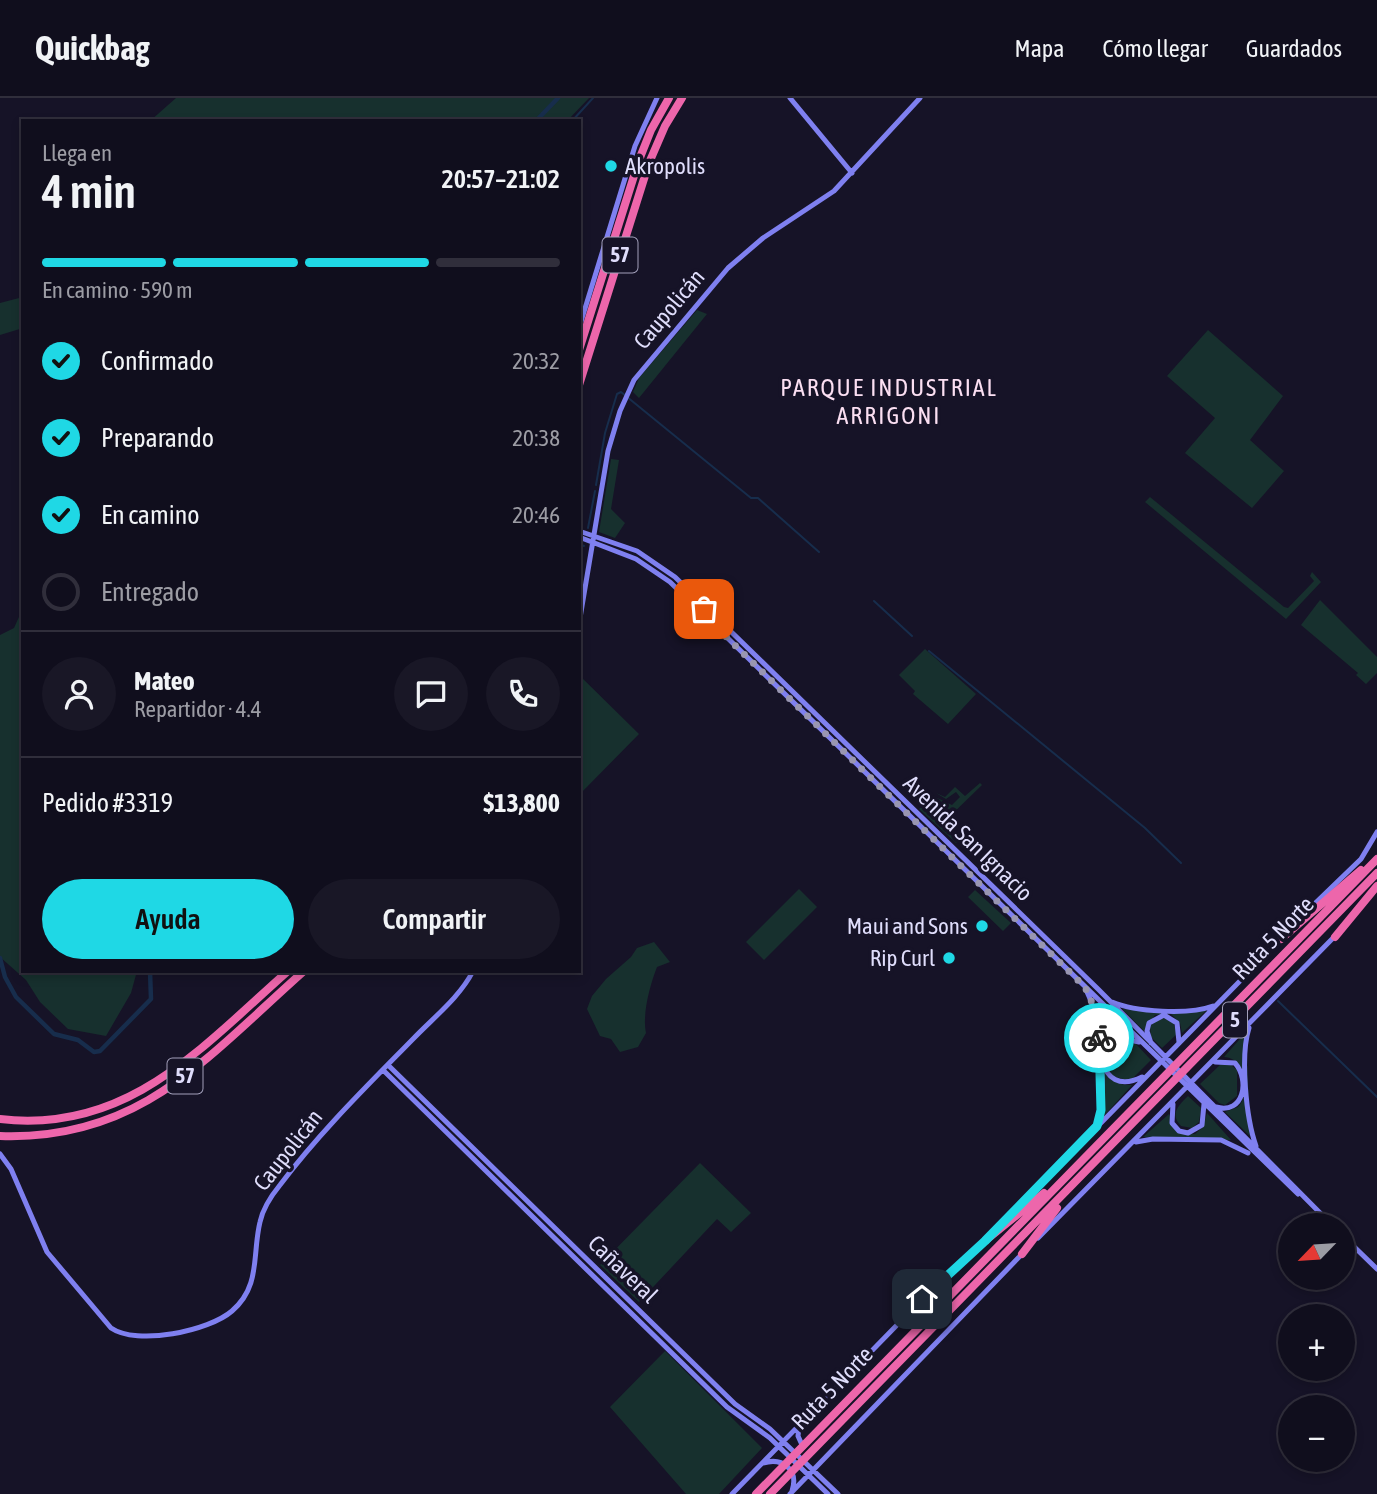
<!DOCTYPE html>
<html lang="es">
<meta charset="utf-8">
<style>
body{margin:0;font-family:"Asap Condensed",sans-serif;background:#191726;color:#f1f3f6;height:100vh;display:flex;flex-direction:column;font-size:26px;white-space:nowrap}
*{box-sizing:border-box;margin:0}
p{font-size:23px;color:#9c9ca4}
.icon{flex:none;width:38px;height:38px;fill:none;stroke:currentColor;stroke-width:2;stroke-linecap:round;stroke-linejoin:round}
.map{position:relative;flex:1;overflow:hidden}
.sheet{position:absolute;left:21px;top:21px;width:560px;height:854px;display:flex;flex-direction:column;background:#100e1d;border-radius:0px;box-shadow:0 4px 10px #0003,0 0 0 2px #302e3b}
.sheet>*{flex:none}
.needle{width:46px;rotate:245deg}
.controls{position:absolute;left:1278px;top:1115px;display:grid;gap:14px}
.controls a{display:grid;place-items:center;width:77px;height:77px;border-radius:50%;background:#100e1d;box-shadow:0 4px 10px #0003,0 0 0 2px #302e3b;font-size:35px}
.pin{position:absolute;display:grid;place-items:center;width:60px;height:60px;color:#fff;margin:-30px;border-radius:14px;box-shadow:0 4px 10px #0006}
.courier{position:absolute;display:grid;place-items:center;width:70px;height:70px;margin:-35px;border:5px solid #1fd8e5;border-radius:50%;background:#fff;color:#222;box-shadow:0 2px 9px #0007}
.headline em{font-style:normal;font-weight:600}
.headline div{display:flex;flex-direction:column-reverse}
.headline{display:flex;align-items:center;justify-content:space-between;height:119px;padding:0 21px}
h1{font-size:46px;font-weight:600;line-height:52px}
.bar{display:grid;grid-template-columns:repeat(4,1fr);gap:10px 7px;align-content:center;height:84px;padding:0 21px}
.bar i{height:9px;border-radius:5px;background:#302e3b}
.bar .selected{background:#1fd8e5}
.bar p{grid-column:span 4}
.line{display:flex;align-items:center;gap:18px;padding:0 21px;border-top:2px solid #302e3b}
.line div{flex:1}
.round{display:grid;place-items:center;flex:none;width:74px;height:74px;border-radius:37px;background:#191726}
ol{padding:0 21px;list-style:none}
li{display:flex;align-items:center;gap:21px;height:77px}
li p{margin-inline-start:auto}
li .icon{padding:7px;border-radius:50%;background:#1fd8e5;color:#111;stroke-width:4}
li:last-child{color:#9c9ca4}
li i{width:38px;height:38px;border:4px solid #302e3b;border-radius:50%}
.button{display:flex;gap:14px;margin-top:auto;padding:14px 21px}
.button a{flex:1;height:80px;border-radius:42px;background:#1fd8e5;color:#111;font-size:28px;font-weight:600;line-height:80px;text-align:center}
.button a+a{background:#191726;color:#f1f3f6}
header{display:flex;align-items:center;gap:42px;box-sizing:border-box;height:98px;padding:0 35px;background:#100e1d;border-bottom:2px solid #302e3b}
header strong{font-size:33px}
nav{display:flex;gap:38px;margin-inline-start:auto;font-size:24px}
.map>svg:first-child{display:block}
</style>
<header>
<strong>Quickbag</strong>
<nav><a>Mapa</a><a>Cómo llegar</a><a>Guardados</a></nav>
</header>
<div class="map">
<svg width="1377" height="1396" viewBox="0 0 1377 1396">
<rect width="100%" height="100%" fill="#161327"/>
<path fill="#17302e" d="M 176,0 L 589,0 L 567,23 L 150,23 Z
M 23,199 L 23,230 L 0,237 L 0,205 Z
M 697,212 L 707,216 L 639,300 L 633,294 L 639,280 Z
M 1208,232 L 1283,298 L 1250,342 L 1284,373 L 1252,410 L 1185,355 L 1215,320 L 1167,278 Z
M 611,361 L 619,362 L 611,411 L 625,425 L 615,440 L 599,434 Z
M 1150,399 L 1284,509 L 1288,510 L 1314,483 L 1310,478 L 1312,474 L 1321,484 L 1286,521 L 1145,404 Z
M 1320,502 L 1377,559 L 1377,575 L 1366,586 L 1356,577 L 1358,575 L 1301,527 Z
M 23,510 L 23,873 L 137,873 L 131,895 L 106,938 L 68,931 L 40,904 L 26,882 L 0,859 L 0,537 L 14,530 Z
M 925,551 L 976,596 L 948,626 L 913,596 L 915,593 L 899,577 Z
M 579,577 L 639,636 L 579,697 Z
M 980,685 L 982,687 L 944,724 L 963,742 L 956,745 L 919,711 L 933,698 L 952,707 L 960,699 L 956,694 L 946,701 L 936,695 L 945,699 L 955,689 L 965,698 Z
M 799,791 L 817,809 L 764,862 L 746,844 Z
M 975,792 L 1011,825 L 1003,833 L 968,799 Z
M 654,844 L 670,864 L 657,869 C 650,887 642,916 646,935 L 638,949 L 620,954 L 611,941 L 600,938 L 587,911 L 592,898 L 606,881 L 631,859 L 637,850 Z
M 1094,905 L 1131,939 L 1110,945 C 1095,966 1106,988 1132,987 L 1102,1020 L 1099,918 Z
M 1122,911 L 1206,913 L 1182,935 L 1180,925 L 1171,916 L 1155,917 L 1144,933 Z
M 1166,920 L 1173,924 L 1177,936 L 1162,950 L 1151,939 L 1150,928 L 1157,921 Z
M 1246,934 L 1250,1038 L 1225,1014 L 1238,1009 C 1252,994 1246,960 1224,959 Z
M 1118,945 L 1135,945 L 1151,962 L 1130,983 L 1112,978 C 1105,964 1106,956 1118,945 Z
M 1221,966 L 1230,966 L 1237,972 L 1237,998 L 1225,1007 L 1219,1005 L 1200,986 Z
M 1188,998 L 1201,1010 L 1199,1024 L 1192,1030 L 1181,1028 C 1169,1016 1179,1007 1188,998 Z
M 1207,1015 L 1231,1042 L 1143,1039 L 1169,1016 L 1176,1033 L 1195,1036 L 1203,1029 Z
M 700,1065 L 751,1115 L 731,1134 L 717,1121 L 639,1204 L 600,1167 Z
M 665,1253 L 762,1350 L 719,1396 L 686,1396 L 610,1309 Z"/>
<g fill="none" stroke-linecap="round" stroke-linejoin="round">
<path stroke="#172d4c" stroke-width="2" d="M 572,23 L 593,0
M 596,387 L 605,335 L 617,296 L 621,294 L 751,400 L 758,400 L 819,454
M 588,430 L 595,393
M 579,446 L 584,448
M 874,503 L 912,538
M 929,553 L 1145,730 L 1181,765
M 1278,903 L 1377,999"/>
<path stroke="#172d4c" stroke-width="4.5" d="M 536,23 L 558,0
M 0,860 L 5,879 L 16,899 L 54,936 L 78,942 L 94,954 L 100,953 L 151,901 L 150,873"/>
<path stroke="#7f80f0" stroke-width="5" d="M 790,0 L 852,75
M 579,230 L 635,48 L 657,0
M 579,433 L 637,453 L 675,479 L 1098,891 L 1332,1127
M 579,439 L 636,461 L 670,484 L 1298,1096
M 579,526 L 608,353 L 620,313 L 634,282 L 728,170 L 763,140 L 834,93 L 920,0
M 1303,817 L 1361,761 L 1377,734
M 1087,894 C 1100,920 1107,996 1098,1025
M 1112,904 C 1135,914 1189,917 1213,908
M 1249,930 C 1240,958 1246,1020 1256,1048
M 1139,944 C 1089,931 1096,1002 1142,979
M 1151,945 L 1147,933 L 1149,925 L 1164,917 L 1177,925 L 1179,944
M 1215,964 L 1235,965 C 1250,982 1244,1017 1216,1009
M 388,967 L 735,1306 L 770,1331 L 838,1396
M 383,972 L 727,1309 L 770,1340 L 828,1396
M 1173,1006 L 1172,1025 L 1179,1033 L 1188,1035 L 1202,1027 L 1204,1006
M 1136,1044 L 1153,1041 L 1221,1042 L 1248,1055
M 0,1056 L 11,1071 L 47,1154 L 111,1230 C 137,1248 209,1233 232,1213 C 261,1188 252,1157 260,1124 C 263,1110 271,1098 280,1087 C 320,1034 367,988 413,941 C 433,920 460,899 473,873
M 1005,1123 L 1282,840
M 1342,1137 L 1377,1171
M 1038,1140 L 1336,837
M 799,1329 L 798,1338 L 803,1349
M 763,1365 C 783,1359 799,1372 792,1393
M 732,1396 L 939,1184 L 986,1142
M 790,1396 L 1024,1154"/>
<path stroke="#ed66ab" stroke-width="8" d="M 579,252 L 639,62 L 651,32 L 669,0
M 579,287 L 649,65 L 665,28 L 682,0
M 1335,839 L 1377,788
M 1281,841 L 1361,772
M 0,1021 C 127,1036 201,950 288,873
M 0,1038 C 140,1043 207,959 304,873
M 985,1143 L 1044,1095
M 1022,1156 L 1057,1110
M 756,1396 L 1377,761
M 770,1396 L 1377,775"/>
</g>
<g fill="none" stroke-linecap="round" stroke-linejoin="round">
<path stroke="#9996b1" stroke-width="7" stroke-dasharray="0 12.6" d="M 704,511 L 703,516 L 1085,889 L 1097,916 L 1099,940"/>
<path stroke="#1fd8e5" stroke-width="9" d="M 922,1201 L 985,1143 L 1097,1028 L 1101,1012 L 1099,940"/>
</g>
<g fill="#1fd8e5" stroke="#161327" stroke-width="2.5">
<circle cx="611" cy="68" r="7"/>
<circle cx="982" cy="828" r="7"/>
<circle cx="949" cy="860" r="7"/>
</g>
<g text-anchor="middle" stroke-width="7" stroke-linejoin="round" paint-order="stroke">
<g fill="#161327" stroke="#a3a0bb" stroke-width="2">
<rect x="602.5" y="139.5" width="35" height="35" rx="5"/>
<rect x="1223" y="904.5" width="24" height="35" rx="5"/>
<rect x="167.5" y="960.5" width="35" height="35" rx="5"/>
</g>
<g font-size="21" font-weight="bold" fill="#dfddfb">
<text x="620" y="164">57</text>
<text x="1235" y="929">5</text>
<text x="185" y="985">57</text>
</g>
<g font-size="23" fill="#dfddfb" stroke="#161327" text-anchor="end">
<text x="625" y="76" text-anchor="start">Akropolis</text>
<text x="968" y="836">Maui and Sons</text>
<text x="935" y="868">Rip Curl</text>
</g>
<g font-size="23" fill="#dfddfb" stroke="#161327">
<text transform="translate(669 211) rotate(-50)" y="8">Caupolicán</text>
<text transform="translate(968 740) rotate(44)" y="8">Avenida San Ignacio</text>
<text transform="translate(1273 840) rotate(-46)" y="8">Ruta 5 Norte</text>
<text transform="translate(288 1052) rotate(-52)" y="8">Caupolicán</text>
<text transform="translate(623 1171) rotate(44)" y="8">Cañaveral</text>
<text transform="translate(832 1290) rotate(-46)" y="8">Ruta 5 Norte</text>
</g>
<g font-size="24" letter-spacing="2" fill="#fbdff2" stroke="#161327">
<text x="889" y="298">PARQUE INDUSTRIAL<tspan x="889" dy="28">ARRIGONI</tspan></text>
</g>
</g>
</svg>
<div class="controls">
<a><svg class="needle" viewBox="-14 -14 28 28"><path d="M0-13l5 13h-10z" fill="#e53935"/><path d="M0 13l5-13h-10z" fill="#9c9ca4"/></svg></a>
<a>+</a>
<a>−</a>
</div>
<div class="pin" style="left:704px;top:511px;background:#ea580c"><svg class="icon" aria-label="bag" viewBox="0 0 24 24"><path d="M5 8h14l-1 12H6zM9 8a3 3 0 0 1 6 0"/></svg></div>
<div class="pin" style="left:922px;top:1201px;background:#1f2937"><svg class="icon" aria-label="home" viewBox="0 0 24 24"><path d="M3 11l9-7 9 7M6 9v11h12V9"/></svg></div>
<div class="courier" style="left:1099px;top:940px"><svg class="icon" aria-label="bike" viewBox="0 0 24 24"><circle cx="6" cy="16" r="4"/><circle cx="18" cy="16" r="4"/><path d="M6 16l4-8h5l3 8M10 8l3 8H6M13 5h3"/></svg></div>
<section class="sheet">
<div class="headline"><div><h1>4 min</h1><p>Llega en</p></div><em>20:57–21:02</em></div>
<div class="bar"><i class="selected"></i><i class="selected"></i><i class="selected"></i><i></i><p>En camino · 590 m</p></div>
<ol>
<li><svg class="icon" aria-label="check" viewBox="0 0 24 24"><path d="M5 12l5 5 9-10"/></svg>Confirmado<p>20:32</p></li>
<li><svg class="icon" aria-label="check" viewBox="0 0 24 24"><path d="M5 12l5 5 9-10"/></svg>Preparando<p>20:38</p></li>
<li><svg class="icon" aria-label="check" viewBox="0 0 24 24"><path d="M5 12l5 5 9-10"/></svg>En camino<p>20:46</p></li>
<li><i></i>Entregado</li>
</ol>
<div class="line" style="height:126px"><a class="round"><svg class="icon" aria-label="person" viewBox="0 0 24 24"><circle cx="12" cy="8" r="4"/><path d="M4 21q1-7 8-7t8 7"/></svg></a><div><b>Mateo</b><p>Repartidor · 4.4</p></div><a class="round"><svg class="icon" aria-label="chat" viewBox="0 0 24 24"><path d="M4 5h16v11H9l-5 4z"/></svg></a><a class="round"><svg class="icon" aria-label="phone" viewBox="0 0 24 24"><path d="M5 4h4l2 5-3 2q2 4 5 5l2-3 5 2v4C11 20 4 13 5 4z"/></svg></a></div>
<div class="line" style="height:91px"><div>Pedido #3319</div><b>$13,800</b></div>
<div class="button"><a>Ayuda</a><a>Compartir</a></div>
</section>
</div>
